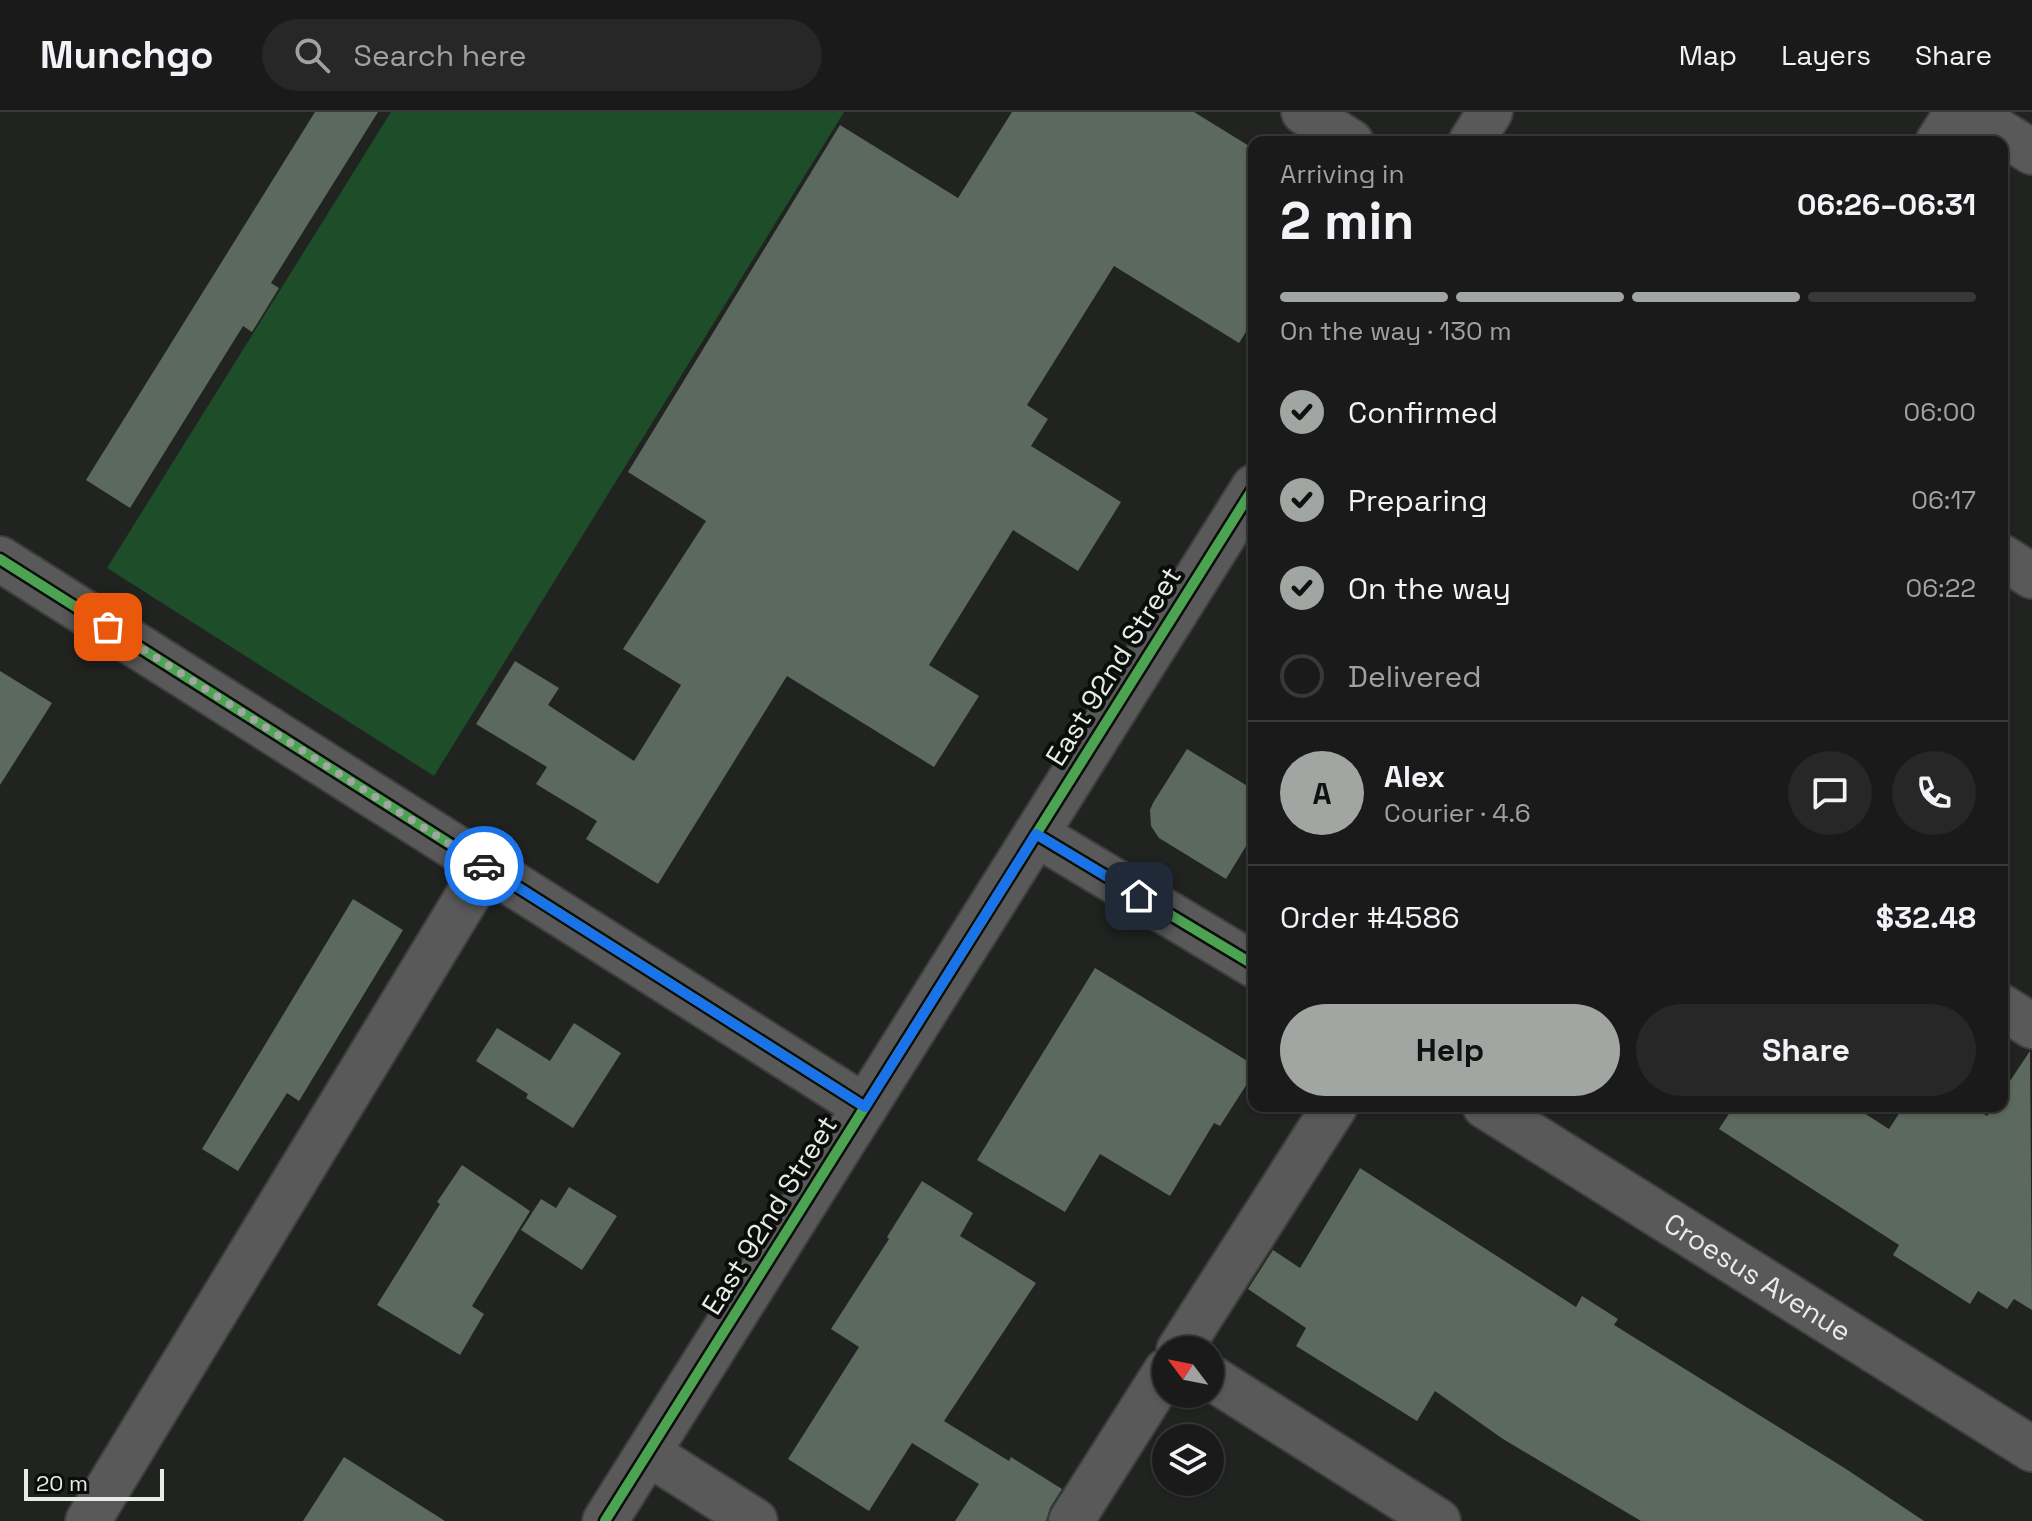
<!DOCTYPE html>
<meta charset="utf-8">
<style>
body{margin:0;font-family:"Space Grotesk",sans-serif;background:#262726;color:#f1f3f6;height:100vh;display:flex;flex-direction:column;font-size:30px;white-space:nowrap}
*{box-sizing:border-box;margin:0}
p{font-size:26px;color:#9fa1a2}
.icon{flex:none;width:44px;height:44px;fill:none;stroke:currentColor;stroke-width:2;stroke-linecap:round;stroke-linejoin:round}
.map{position:relative;flex:1;overflow:hidden}
.drawer{position:absolute;left:1248px;top:24px;width:760px;height:976px;display:flex;flex-direction:column;background:#191a19;border-radius:16px;box-shadow:0 2px 6px #0004,0 0 0 2px #373838}
.drawer>*{flex:none}
.needle{width:52px;rotate:302deg}
.buttons{position:absolute;left:1152px;top:1224px;display:grid;gap:16px}
.buttons a{display:grid;place-items:center;width:72px;height:72px;border-radius:50%;background:#191a19;box-shadow:0 2px 6px #0004,0 0 0 2px #373838;font-size:40px}
.scale{position:absolute;left:24px;bottom:20px;width:140px;box-sizing:border-box;padding-left:8px;border:4px solid #e8ece9;border-top:0;font-size:22px;line-height:28px;white-space:nowrap;color:#e8ece9;-webkit-text-stroke:6px #0b0d0b;paint-order:stroke}
.pin{position:absolute;display:grid;place-items:center;width:68px;height:68px;color:#fff;margin:-34px;border-radius:16px;box-shadow:0 4px 12px #0006}
.courier{position:absolute;display:grid;place-items:center;width:80px;height:80px;margin:-40px;border:6px solid #1a73e8;border-radius:50%;background:#fff;color:#222;box-shadow:0 2px 10px #0007}
.headline em{font-style:normal;font-weight:700}
.headline div{display:flex;flex-direction:column-reverse}
.headline{display:flex;align-items:center;justify-content:space-between;height:136px;padding:0 32px}
h1{font-size:52px;font-weight:700;line-height:60px}
.bar{display:grid;grid-template-columns:repeat(4,1fr);gap:12px 8px;align-content:center;height:96px;padding:0 32px}
.bar i{height:10px;border-radius:6px;background:#373838}
.bar .active{background:#a2a6a3}
.bar p{grid-column:span 4}
.line{display:flex;align-items:center;gap:20px;padding:0 32px;border-top:2px solid #373838}
.line div{flex:1}
.round{display:grid;place-items:center;flex:none;width:84px;height:84px;border-radius:42px;background:#262726}
ol{padding:0 32px;list-style:none}
li{display:flex;align-items:center;gap:24px;height:88px}
li p{margin-inline-start:auto}
li .icon{padding:8px;border-radius:50%;background:#a2a6a3;color:#111;stroke-width:4}
li:last-child{color:#9fa1a2}
li i{width:44px;height:44px;border:4px solid #373838;border-radius:50%}
.action{display:flex;gap:16px;margin-top:auto;padding:16px 32px}
.action a{flex:1;height:92px;border-radius:48px;background:#a2a6a3;color:#111;font-size:32px;font-weight:700;line-height:92px;text-align:center}
.action a+a{background:#262726;color:#f1f3f6}
header{display:flex;align-items:center;gap:48px;box-sizing:border-box;height:112px;padding:0 40px;background:#191a19;border-bottom:2px solid #373838}
header strong{font-size:38px}
nav{display:flex;gap:44px;margin-inline-start:auto;font-size:28px}
.search{width:560px;height:72px;background:#262726;display:flex;align-items:center;gap:20px;box-sizing:border-box;padding:0 28px;border-radius:44px;color:#9fa1a2;font-size:30px}
.map>svg:first-child{display:block}
</style>
<header>
<strong>Munchgo</strong>
<div class="search"><svg class="icon" aria-label="search" viewBox="0 0 24 24"><circle cx="10" cy="10" r="6"/><path d="M15 15l6 6"/></svg>Search here</div>
<nav><a>Map</a><a>Layers</a><a>Share</a></nav>
</header>
<div class="map">
<svg width="2032" height="1409" viewBox="0 0 2032 1409">
<rect width="100%" height="100%" fill="#212321"/>
<path fill="#1e4d29" d="M 391,0 L 844,0 L 434,664 L 107,456 Z"/>
<path fill="#5c695e" d="M 315,0 L 378,0 L 271,171 L 279,176 L 252,220 L 243,214 L 130,396 L 86,368 Z
M 1012,0 L 1194,0 L 1254,37 L 1254,207 L 1239,231 L 1114,154 L 1027,293 L 1048,307 L 1031,334 L 1121,390 L 1078,459 L 1013,418 L 929,553 L 979,584 L 934,655 L 787,564 L 658,772 L 586,727 L 597,709 L 536,672 L 547,655 L 476,612 L 515,549 L 559,576 L 548,593 L 634,649 L 681,573 L 623,537 L 706,409 L 628,360 L 840,13 L 958,86 Z
M 0,559 L 52,591 L 0,673 Z
M 1187,637 L 1254,678 L 1254,721 L 1226,767 L 1159,726 L 1151,714 L 1150,698 L 1153,691 Z
M 353,787 L 403,818 L 299,989 L 287,981 L 238,1059 L 202,1037 Z
M 1095,856 L 1254,953 L 1254,961 L 1220,1014 L 1214,1011 L 1170,1084 L 1100,1042 L 1065,1100 L 977,1048 Z
M 574,911 L 621,941 L 573,1016 L 526,986 L 528,982 L 476,949 L 497,916 L 550,949 Z
M 2030,939 L 2032,1198 L 2014,1187 L 2007,1197 L 1978,1179 L 1970,1192 L 1893,1143 L 1899,1133 L 1719,1017 L 1734,994 L 1853,994 L 1889,1017 L 1904,994 L 1971,994 L 1987,1004 L 1994,994 L 2002,994 L 2002,981 Z
M 462,1053 L 530,1099 L 472,1194 L 484,1202 L 460,1243 L 377,1193 L 440,1092 L 437,1090 Z
M 1360,1056 L 1576,1195 L 1582,1184 L 1618,1207 L 1614,1213 L 1846,1357 L 1924,1409 L 1641,1409 L 1503,1327 L 1435,1279 L 1417,1309 L 1296,1234 L 1306,1216 L 1248,1177 L 1273,1138 L 1300,1156 Z
M 922,1069 L 973,1101 L 960,1124 L 1036,1171 L 944,1309 L 1009,1349 L 1011,1345 L 1062,1377 L 1050,1396 L 1046,1409 L 955,1409 L 979,1372 L 912,1331 L 869,1399 L 788,1347 L 859,1235 L 831,1217 L 889,1127 L 887,1125 Z
M 569,1075 L 617,1104 L 582,1158 L 521,1118 L 541,1087 L 556,1096 Z
M 344,1345 L 445,1409 L 303,1409 Z"/>
<g fill="none" stroke-linecap="round" stroke-linejoin="round">
<defs>
<g id="minor">
<path d="M 1304,0 L 1351,30"/>
<path d="M 1968,0 L 2032,40"/>
<path d="M 1471,30 L 1490,0"/>
<path d="M 1938,30 L 1957,0"/>
<path d="M 2002,445 L 2032,464"/>
<path d="M 0,447 L 865,995"/>
<path d="M 1036,722 L 1254,853"/>
<path d="M 2002,895 L 2032,914"/>
<path id="s1" d="M 1485,994 L 2032,1337"/>
<path d="M 1179,1238 L 1335,994"/>
<path d="M 1210,1265 L 1438,1409"/>
<path d="M 648,1341 L 755,1409"/>
<path d="M 88,1409 L 486,754"/>
<path d="M 605,1409 L 1254,375"/>
<path d="M 1071,1409 L 1166,1259"/>
</g>
</defs>
<use href="#minor" stroke="#3d3f3d" stroke-width="48"/>
<use href="#minor" stroke="#595959" stroke-width="44"/>
<defs>
<path id="cycleway" d="M 0,447 L 865,995
M 1036,722 L 1254,853
M 605,1409 L 1254,375"/>
</defs>
<use href="#cycleway" stroke="#0b0d0b" stroke-width="15"/>
<use href="#cycleway" stroke="#4ca352" stroke-width="10"/>
</g>
<g fill="none" stroke-linecap="round" stroke-linejoin="round">
<path stroke="#a2a6a3" stroke-width="8" stroke-dasharray="0 14.4" d="M 108,515 L 484,754"/>
<path stroke="#1a73e8" stroke-width="10" d="M 484,754 L 865,995 L 1036,722 L 1139,784"/>
</g>
<g text-anchor="middle" stroke-width="8" stroke-linejoin="round" paint-order="stroke">
<g font-size="28" fill="#e8ece9" stroke="#0b0d0b">
<text transform="translate(1113 554) rotate(-58)" y="10">East 92nd Street</text>
<text transform="translate(769 1103) rotate(-58)" y="10">East 92nd Street</text>
<text dy="10" stroke="none"><textPath href="#s1" startOffset="322">Croesus Avenue</textPath></text>
</g>
</g>
</svg>
<div class="buttons">
<a><svg class="needle" viewBox="-14 -14 28 28"><path d="M0-13l5 13h-10z" fill="#e53935"/><path d="M0 13l5-13h-10z" fill="#9fa1a2"/></svg></a>
<a><svg class="icon" aria-label="layers" viewBox="0 0 24 24"><path d="M12 4l9 5-9 5-9-5zM3 14l9 5 9-5"/></svg></a>
</div>
<div class="scale">20 m</div>
<div class="pin" style="left:108px;top:515px;background:#ea580c"><svg class="icon" aria-label="bag" viewBox="0 0 24 24"><path d="M5 8h14l-1 12H6zM9 8a3 3 0 0 1 6 0"/></svg></div>
<div class="pin" style="left:1139px;top:784px;background:#1f2937"><svg class="icon" aria-label="home" viewBox="0 0 24 24"><path d="M3 11l9-7 9 7M6 9v11h12V9"/></svg></div>
<div class="courier" style="left:484px;top:754px"><svg class="icon" aria-label="car" viewBox="0 0 24 24"><path d="M5 17H2v-5l4-1 3-4h7l3 4 3 1v5h-3M9 17h6M6 11h13"/><circle cx="7" cy="17" r="2"/><circle cx="17" cy="17" r="2"/></svg></div>
<section class="drawer">
<div class="headline"><div><h1>2 min</h1><p>Arriving in</p></div><em>06:26–06:31</em></div>
<div class="bar"><i class="active"></i><i class="active"></i><i class="active"></i><i></i><p>On the way · 130 m</p></div>
<ol>
<li><svg class="icon" aria-label="check" viewBox="0 0 24 24"><path d="M5 12l5 5 9-10"/></svg>Confirmed<p>06:00</p></li>
<li><svg class="icon" aria-label="check" viewBox="0 0 24 24"><path d="M5 12l5 5 9-10"/></svg>Preparing<p>06:17</p></li>
<li><svg class="icon" aria-label="check" viewBox="0 0 24 24"><path d="M5 12l5 5 9-10"/></svg>On the way<p>06:22</p></li>
<li><i></i>Delivered</li>
</ol>
<div class="line" style="height:144px"><b class="round" style="background:#a2a6a3;color:#111">A</b><div><b>Alex</b><p>Courier · 4.6</p></div><a class="round"><svg class="icon" aria-label="chat" viewBox="0 0 24 24"><path d="M4 5h16v11H9l-5 4z"/></svg></a><a class="round"><svg class="icon" aria-label="phone" viewBox="0 0 24 24"><path d="M5 4h4l2 5-3 2q2 4 5 5l2-3 5 2v4C11 20 4 13 5 4z"/></svg></a></div>
<div class="line" style="height:104px"><div>Order #4586</div><b>$32.48</b></div>
<div class="action"><a>Help</a><a>Share</a></div>
</section>
</div>
